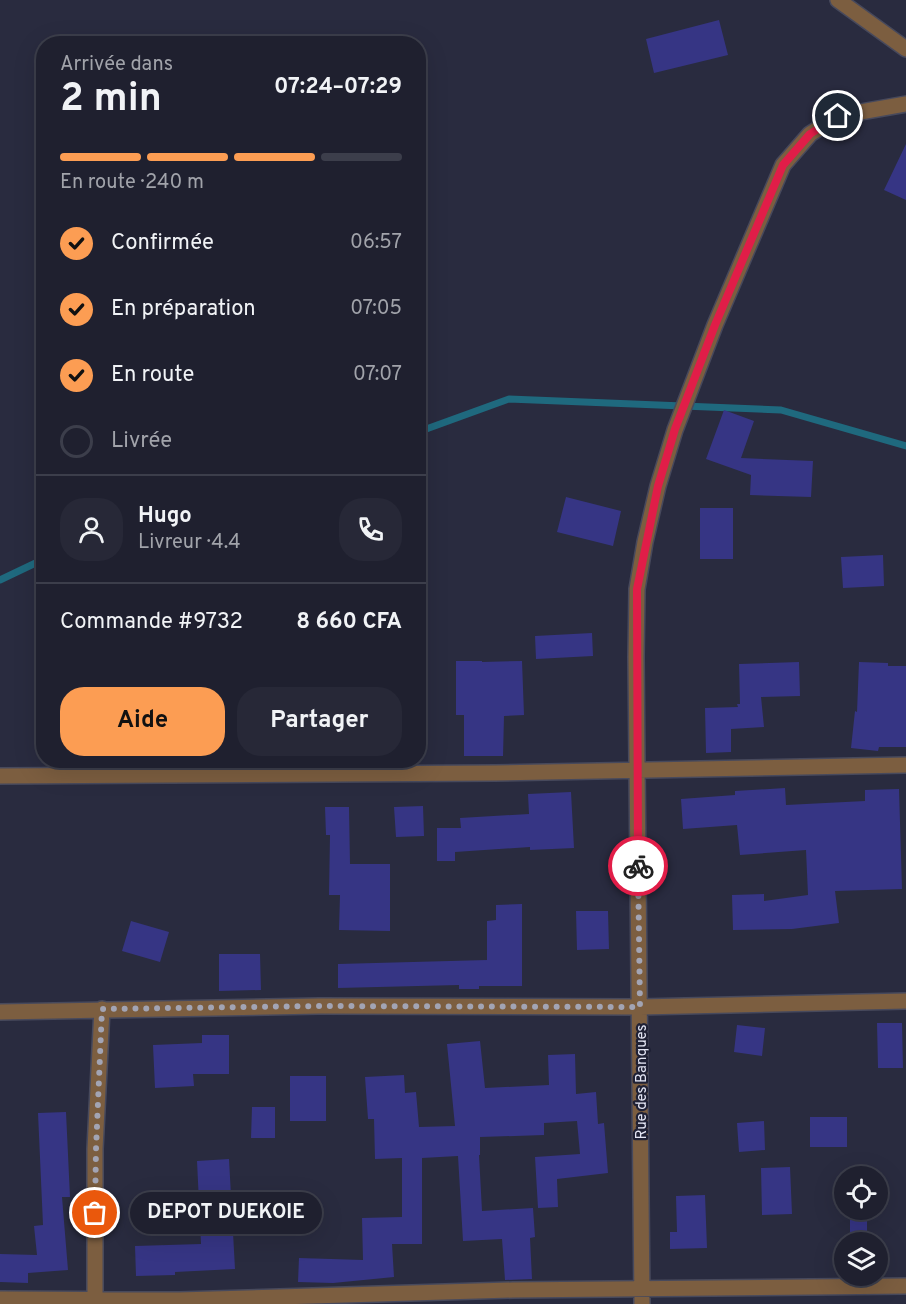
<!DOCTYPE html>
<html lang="fr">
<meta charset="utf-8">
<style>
body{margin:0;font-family:Overpass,sans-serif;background:#272837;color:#f1f3f6;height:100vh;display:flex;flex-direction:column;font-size:22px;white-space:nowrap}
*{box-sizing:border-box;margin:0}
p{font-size:20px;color:#a1a3aa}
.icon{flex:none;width:33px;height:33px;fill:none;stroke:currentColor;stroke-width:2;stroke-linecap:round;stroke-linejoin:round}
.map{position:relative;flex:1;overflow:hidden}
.drawer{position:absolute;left:36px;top:36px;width:390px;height:732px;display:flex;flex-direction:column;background:#1f202f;border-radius:24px;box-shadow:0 6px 24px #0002,0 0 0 2px #3c3e4b}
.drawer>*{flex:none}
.buttons{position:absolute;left:834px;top:1166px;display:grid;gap:12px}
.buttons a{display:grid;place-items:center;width:54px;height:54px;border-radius:50%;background:#1f202f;box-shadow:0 6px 24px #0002,0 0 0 2px #3c3e4b;font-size:30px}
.pin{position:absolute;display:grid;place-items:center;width:51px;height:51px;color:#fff;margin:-26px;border:3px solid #fff;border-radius:50%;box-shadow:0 2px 6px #0007}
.courier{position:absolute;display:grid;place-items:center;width:60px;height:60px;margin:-30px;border:4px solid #e11d48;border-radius:50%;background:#fff;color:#222;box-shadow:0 2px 8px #0007}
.bubble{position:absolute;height:42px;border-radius:21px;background:#1f202f;box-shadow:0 6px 24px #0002,0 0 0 2px #3c3e4b;font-size:20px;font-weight:700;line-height:42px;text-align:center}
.summary em{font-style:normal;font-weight:700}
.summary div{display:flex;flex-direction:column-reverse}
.summary{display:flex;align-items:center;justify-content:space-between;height:102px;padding:0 24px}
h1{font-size:39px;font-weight:700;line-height:45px}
.bar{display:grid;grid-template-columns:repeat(4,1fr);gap:9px 6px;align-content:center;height:72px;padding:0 24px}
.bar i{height:8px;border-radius:4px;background:#3c3e4b}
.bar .active{background:#fc9d53}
.bar p{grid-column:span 4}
.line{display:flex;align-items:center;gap:15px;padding:0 24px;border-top:2px solid #3c3e4b}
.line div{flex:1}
.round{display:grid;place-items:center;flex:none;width:63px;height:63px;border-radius:24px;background:#272837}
ol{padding:0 24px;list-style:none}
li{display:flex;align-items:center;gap:18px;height:66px}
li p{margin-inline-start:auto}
li .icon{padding:6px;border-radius:50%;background:#fc9d53;color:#111;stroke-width:4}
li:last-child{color:#a1a3aa}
li i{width:33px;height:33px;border:3px solid #3c3e4b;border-radius:50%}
.button{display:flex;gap:12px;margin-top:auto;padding:12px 24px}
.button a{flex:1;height:69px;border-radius:24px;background:#fc9d53;color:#111;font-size:24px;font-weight:700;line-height:69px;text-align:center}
.button a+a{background:#272837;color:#f1f3f6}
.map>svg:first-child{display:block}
</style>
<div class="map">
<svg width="906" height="1304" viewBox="0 0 906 1304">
<rect width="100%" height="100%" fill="#292b3f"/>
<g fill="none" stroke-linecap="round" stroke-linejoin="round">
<path stroke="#1f697e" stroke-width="7" d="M 418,432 L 509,399 L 781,410 L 906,446
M 0,580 L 44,559"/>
</g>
<path fill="#363584" d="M 719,20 L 728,55 L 654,73 L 646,39 Z
M 906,144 L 906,200 L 884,190 Z
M 724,410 L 754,421 L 741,458 L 813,461 L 811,497 L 750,495 L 751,475 L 706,459 Z
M 566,497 L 621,511 L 613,546 L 557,532 Z
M 700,508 L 733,508 L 733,559 L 700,559 Z
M 883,555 L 884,586 L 843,588 L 841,557 Z
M 592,633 L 593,656 L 536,659 L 535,636 Z
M 456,661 L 482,661 L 482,662 L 522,661 L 524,715 L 504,716 L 503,756 L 464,756 L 464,715 L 456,715 Z
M 799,662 L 800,696 L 761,697 L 764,727 L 731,729 L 731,752 L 706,753 L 705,708 L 738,707 L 737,704 L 740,704 L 739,664 Z
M 859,662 L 888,663 L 888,666 L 906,666 L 906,747 L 879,747 L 878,751 L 851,748 L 855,711 L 857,712 Z
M 785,788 L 786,805 L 865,801 L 865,790 L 899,789 L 902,889 L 835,891 L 839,923 L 792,929 L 733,930 L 732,895 L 764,894 L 764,901 L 808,895 L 806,850 L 740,855 L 737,825 L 683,829 L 681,799 L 735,795 L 735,791 Z
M 571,792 L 574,848 L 530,850 L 530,847 L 455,852 L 455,861 L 437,861 L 437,828 L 461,828 L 460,818 L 529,814 L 528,794 Z
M 423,806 L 424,836 L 396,837 L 394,807 Z
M 325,807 L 349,807 L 350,864 L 390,864 L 390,931 L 339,930 L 340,895 L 329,895 L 330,835 L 326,835 Z
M 522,904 L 522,986 L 479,986 L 479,989 L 459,989 L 459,985 L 338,988 L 338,964 L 487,960 L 487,921 L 496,920 L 496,905 Z
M 576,911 L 608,911 L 609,949 L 577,950 Z
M 131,921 L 169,932 L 160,962 L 122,951 Z
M 219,954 L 260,954 L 261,990 L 219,991 Z
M 877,1023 L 902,1023 L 903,1068 L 878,1068 Z
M 737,1025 L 765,1028 L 762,1056 L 734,1052 Z
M 202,1035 L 229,1035 L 229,1074 L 193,1074 L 194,1086 L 155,1088 L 153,1045 L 202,1043 Z
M 480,1041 L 485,1088 L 549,1085 L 548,1055 L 575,1054 L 576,1094 L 596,1092 L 598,1124 L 604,1123 L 608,1173 L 557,1179 L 558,1207 L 538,1208 L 535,1157 L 580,1154 L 577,1121 L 544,1123 L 544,1135 L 480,1137 L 480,1155 L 479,1155 L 482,1211 L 533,1208 L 535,1237 L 530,1238 L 532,1279 L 505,1280 L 502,1239 L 463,1241 L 458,1156 L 422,1158 L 422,1244 L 392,1244 L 394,1277 L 333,1283 L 298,1282 L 299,1258 L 363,1260 L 362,1218 L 402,1217 L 402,1158 L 375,1159 L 374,1119 L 368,1119 L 365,1077 L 404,1075 L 405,1093 L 416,1092 L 419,1127 L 455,1126 L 447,1044 Z
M 290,1076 L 326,1076 L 326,1121 L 290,1121 Z
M 252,1107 L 275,1107 L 275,1138 L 251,1138 Z
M 66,1112 L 70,1197 L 62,1197 L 68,1270 L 28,1273 L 28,1283 L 0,1282 L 0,1254 L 37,1255 L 34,1226 L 43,1225 L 38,1113 Z
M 810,1117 L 847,1117 L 847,1147 L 810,1147 Z
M 764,1121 L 765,1150 L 739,1152 L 737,1123 Z
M 229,1159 L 235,1269 L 175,1272 L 175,1275 L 136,1276 L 135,1246 L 201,1244 L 197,1161 Z
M 790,1167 L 792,1214 L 762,1215 L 761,1168 Z
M 705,1195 L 707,1248 L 670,1249 L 670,1232 L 677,1232 L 676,1196 Z
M 867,1216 L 867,1242 L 850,1242 L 850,1217 Z"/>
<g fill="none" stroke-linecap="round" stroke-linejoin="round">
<defs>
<path id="street" d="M 838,0 L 906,49
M 0,776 L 495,773 L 906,765
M 0,1012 L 319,1006 L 640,1007 L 906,1001
M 0,1299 L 179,1300 L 513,1290 L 906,1286
M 95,1304 L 95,1149 L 102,1009
M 642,1304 L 636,657 L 637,589 L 645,542 L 658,486 L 675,430 L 715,325 L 783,165 L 810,134 L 838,116 L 906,104"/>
</defs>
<use href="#street" stroke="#47495c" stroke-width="18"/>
<use href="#street" stroke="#7c5e40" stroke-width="15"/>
</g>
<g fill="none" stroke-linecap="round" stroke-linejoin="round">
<path stroke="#a2a4b4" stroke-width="6" stroke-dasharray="0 10.8" d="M 95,1213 L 96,1149 L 102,1009 L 319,1006 L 640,1007 L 638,866"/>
<path stroke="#e11d48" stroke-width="8" d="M 638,866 L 637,589 L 658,486 L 675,429 L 715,325 L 783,165 L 810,134 L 838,116"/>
</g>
<g text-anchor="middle" stroke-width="4.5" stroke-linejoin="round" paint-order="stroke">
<g font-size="15" fill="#e3e5f3" stroke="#1f2135">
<text transform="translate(641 1082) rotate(-90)" y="5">Rue des Banques</text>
</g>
</g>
</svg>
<div class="buttons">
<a><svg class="icon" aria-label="locate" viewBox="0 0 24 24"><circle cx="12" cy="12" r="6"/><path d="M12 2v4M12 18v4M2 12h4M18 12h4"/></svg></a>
<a><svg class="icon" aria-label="layers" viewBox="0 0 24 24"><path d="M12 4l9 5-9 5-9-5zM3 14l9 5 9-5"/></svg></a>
</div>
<div class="pin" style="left:95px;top:1213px;background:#ea580c"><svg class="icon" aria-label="bag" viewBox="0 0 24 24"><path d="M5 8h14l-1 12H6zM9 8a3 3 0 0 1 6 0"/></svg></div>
<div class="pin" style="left:838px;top:116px;background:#1f2937"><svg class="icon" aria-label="home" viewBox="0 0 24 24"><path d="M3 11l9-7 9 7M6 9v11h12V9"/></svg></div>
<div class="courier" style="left:638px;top:866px"><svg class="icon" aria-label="bike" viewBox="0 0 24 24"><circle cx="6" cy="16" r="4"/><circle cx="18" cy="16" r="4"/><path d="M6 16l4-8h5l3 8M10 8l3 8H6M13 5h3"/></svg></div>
<div class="bubble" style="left:130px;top:1192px;width:192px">DEPOT DUEKOIE</div>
<section class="drawer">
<div class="summary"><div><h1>2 min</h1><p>Arrivée dans</p></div><em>07:24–07:29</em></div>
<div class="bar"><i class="active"></i><i class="active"></i><i class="active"></i><i></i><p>En route · 240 m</p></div>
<ol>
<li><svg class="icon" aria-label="check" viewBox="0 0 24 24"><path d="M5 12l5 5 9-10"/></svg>Confirmée<p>06:57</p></li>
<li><svg class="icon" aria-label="check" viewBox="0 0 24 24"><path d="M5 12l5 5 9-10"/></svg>En préparation<p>07:05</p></li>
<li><svg class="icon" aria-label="check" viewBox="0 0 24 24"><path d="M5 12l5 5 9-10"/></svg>En route<p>07:07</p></li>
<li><i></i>Livrée</li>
</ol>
<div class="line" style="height:108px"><a class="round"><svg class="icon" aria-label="person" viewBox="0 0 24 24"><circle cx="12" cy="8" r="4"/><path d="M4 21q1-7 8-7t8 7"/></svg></a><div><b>Hugo</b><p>Livreur · 4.4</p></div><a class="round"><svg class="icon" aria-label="phone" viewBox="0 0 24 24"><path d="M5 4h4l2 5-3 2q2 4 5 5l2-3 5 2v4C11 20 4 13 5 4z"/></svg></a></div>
<div class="line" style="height:78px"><div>Commande #9732</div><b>8 660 CFA</b></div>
<div class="button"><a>Aide</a><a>Partager</a></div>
</section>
</div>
